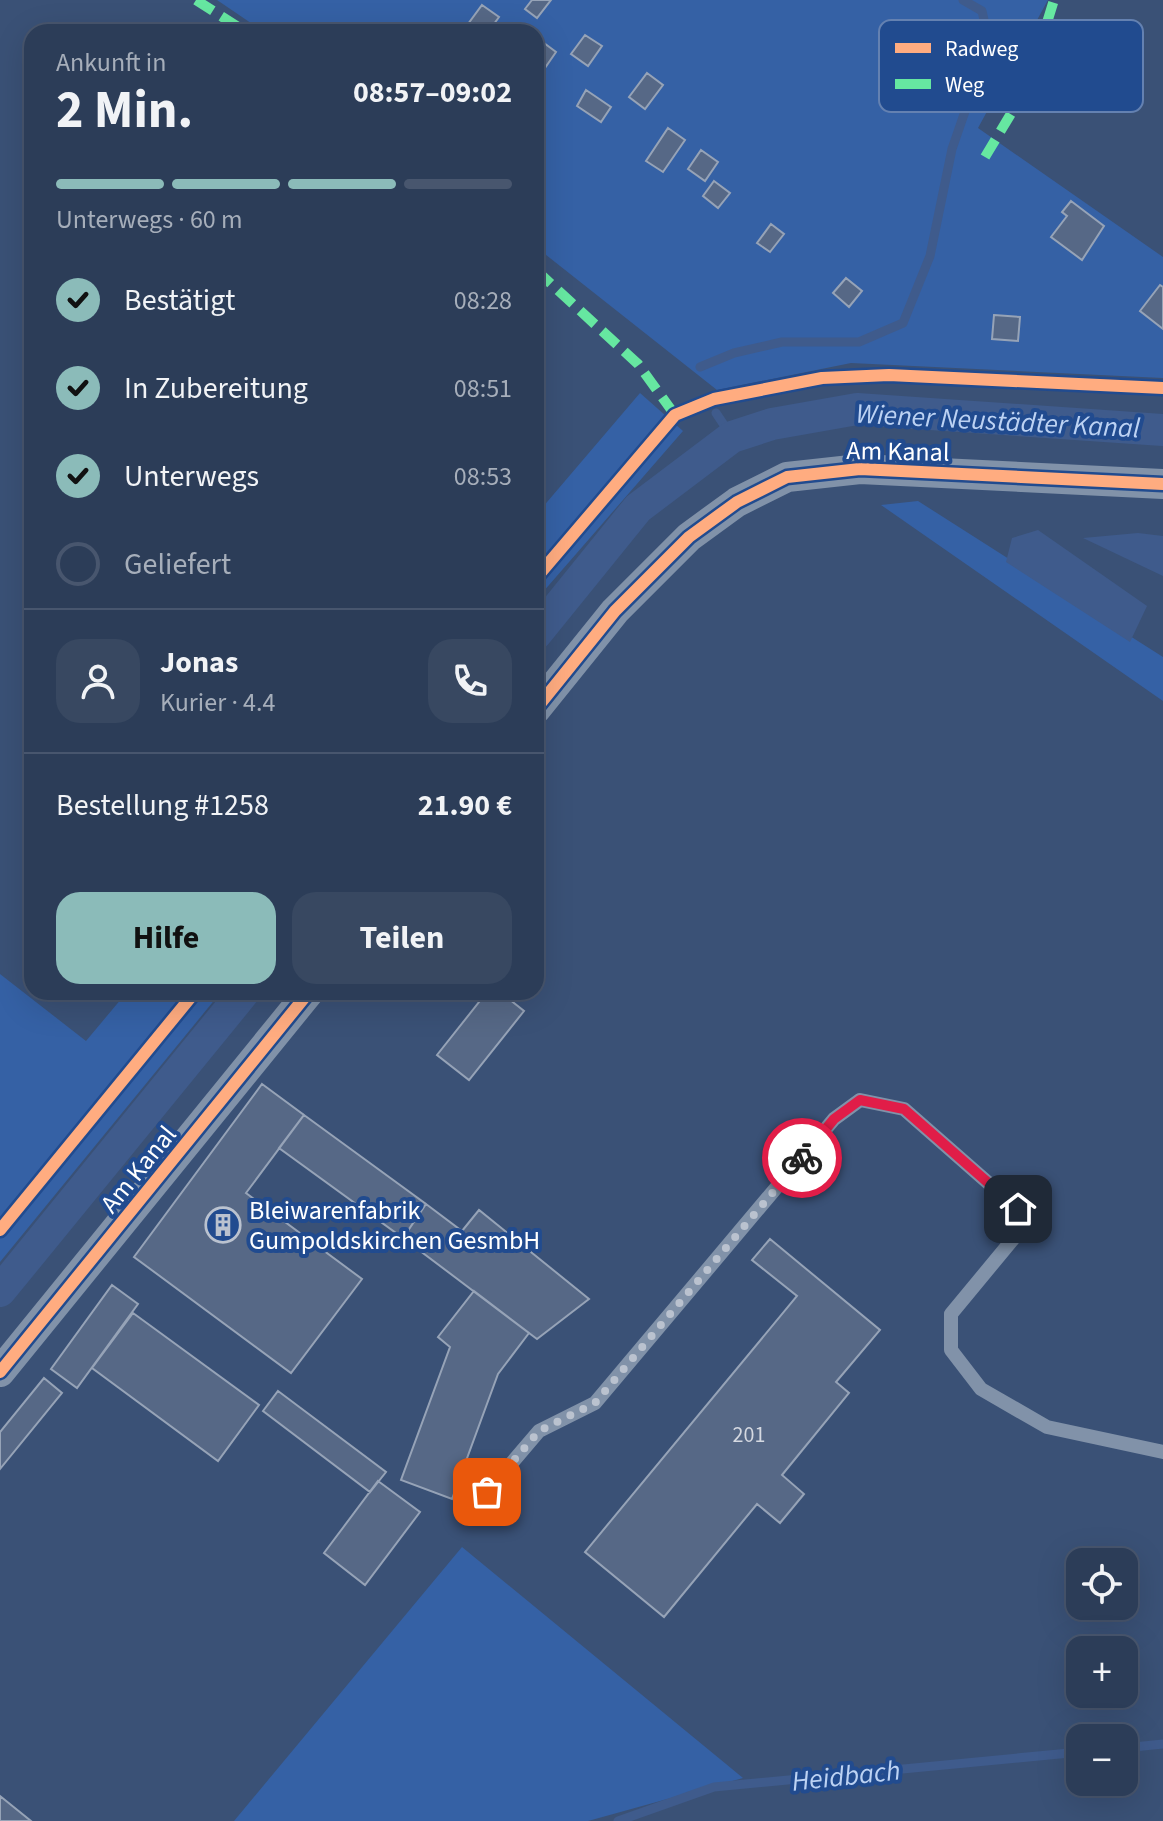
<!DOCTYPE html>
<html lang="de">
<meta charset="utf-8">
<style>
body{margin:0;font-family:"Source Sans 3",sans-serif;background:#384861;color:#f1f3f6;height:100vh;display:flex;flex-direction:column;font-size:30px;white-space:nowrap}
*{box-sizing:border-box;margin:0}
p{font-size:26px;color:#a6aeba}
.icon{flex:none;width:44px;height:44px;fill:none;stroke:currentColor;stroke-width:2;stroke-linecap:round;stroke-linejoin:round}
.map{position:relative;flex:1;overflow:hidden}
.sheet{position:absolute;left:24px;top:24px;width:520px;height:976px;display:flex;flex-direction:column;background:#2c3d58;border-radius:24px;box-shadow:0 8px 32px #0002,0 0 0 2px #48566e}
.sheet>*{flex:none}
.tools{position:absolute;left:1066px;top:1548px;display:grid;gap:16px}
.tools a{display:grid;place-items:center;width:72px;height:72px;border-radius:16px;background:#2c3d58;box-shadow:0 8px 32px #0002,0 0 0 2px #48566e;font-size:40px}
.pin{position:absolute;display:grid;place-items:center;width:68px;height:68px;color:#fff;margin:-34px;border-radius:16px;box-shadow:0 4px 12px #0006}
.courier{position:absolute;display:grid;place-items:center;width:80px;height:80px;margin:-40px;border:6px solid #e11d48;border-radius:50%;background:#fff;color:#222;box-shadow:0 2px 10px #0007}
.headline em{font-style:normal;font-weight:700}
.headline div{display:flex;flex-direction:column-reverse}
.headline{display:flex;align-items:center;justify-content:space-between;height:136px;padding:0 32px}
h1{font-size:52px;font-weight:700;line-height:60px}
.bar{display:grid;grid-template-columns:repeat(4,1fr);gap:12px 8px;align-content:center;height:96px;padding:0 32px}
.bar i{height:10px;border-radius:6px;background:#48566e}
.bar .selected{background:#8bbbb9}
.bar p{grid-column:span 4}
.line{display:flex;align-items:center;gap:20px;padding:0 32px;border-top:2px solid #48566e}
.line div{flex:1}
.round{display:grid;place-items:center;flex:none;width:84px;height:84px;border-radius:24px;background:#384861}
ol{padding:0 32px;list-style:none}
li{display:flex;align-items:center;gap:24px;height:88px}
li p{margin-inline-start:auto}
li .icon{padding:8px;border-radius:50%;background:#8bbbb9;color:#111;stroke-width:4}
li:last-child{color:#a6aeba}
li i{width:44px;height:44px;border:4px solid #48566e;border-radius:50%}
.primary-button{display:flex;gap:16px;margin-top:auto;padding:16px 32px}
.primary-button a{flex:1;height:92px;border-radius:24px;background:#8bbbb9;color:#111;font-size:32px;font-weight:700;line-height:92px;text-align:center}
.primary-button a+a{background:#384861;color:#f1f3f6}
.map>svg:first-child{display:block}
</style>
<div class="map">
<svg width="1163" height="1821" viewBox="0 0 1163 1821">
<rect width="100%" height="100%" fill="#3a5176"/>
<path fill="#3561a5" d="M 217,0 L 1048,0 L 978,128 L 1163,257 L 1163,378 L 851,363 L 717,390 L 536,247 L 536,32 L 264,32 Z
M 640,393 L 683,431 L 536,600 L 536,515 Z
M 918,501 L 1163,657 L 1163,701 L 881,505 Z
M 0,974 L 86,1041 L 127,992 L 221,992 L 0,1262 Z
M 462,1547 L 743,1778 L 588,1821 L 234,1821 Z"/>
<path fill="#3f5b8c" d="M 1038,530 L 1147,606 L 1130,642 L 1006,562 L 1012,538 Z
M 1138,533 L 1163,536 L 1163,576 L 1083,538 Z"/>
<g fill="none" stroke-linecap="round" stroke-linejoin="round">
<path stroke="#3f5b8c" stroke-width="9" d="M 700,367 L 734,353 L 782,342 L 859,342 L 903,323 L 930,256 L 952,149 L 989,42 L 982,11 L 963,0
M 716,413 L 732,437
M 1124,1748 L 1163,1744
M 618,1821 L 714,1787 L 1080,1752"/>
<path stroke="#3f5b8c" stroke-width="32" d="M 536,634 L 638,508 L 732,437 L 772,424 L 857,409 L 1163,430
M 0,1291 L 244,992"/>
</g>
<path fill="#566886" stroke="#96a3b7" stroke-width="2" d="M 532,0 L 551,0 L 537,18 L 525,9 Z
M 482,5 L 499,17 L 488,32 L 479,32 L 468,24 Z
M 585,35 L 602,46 L 588,66 L 571,54 Z
M 540,40 L 556,52 L 538,78 L 536,46 Z
M 647,73 L 663,85 L 645,109 L 629,97 Z
M 586,90 L 611,107 L 601,122 L 577,106 Z
M 668,128 L 685,140 L 663,172 L 646,161 Z
M 701,150 L 718,162 L 705,181 L 688,169 Z
M 714,181 L 730,193 L 718,208 L 703,196 Z
M 1071,201 L 1104,226 L 1082,260 L 1051,237 L 1067,216 L 1062,212 Z
M 771,224 L 784,234 L 770,252 L 757,243 Z
M 846,278 L 862,291 L 849,307 L 833,293 Z
M 1160,285 L 1163,287 L 1163,329 L 1140,311 Z
M 994,315 L 1020,317 L 1018,341 L 992,339 Z
M 487,992 L 500,992 L 524,1011 L 469,1080 L 437,1055 Z
M 262,1084 L 304,1115 L 246,1193 L 362,1279 L 291,1373 L 134,1257 Z
M 304,1115 L 426,1204 L 403,1238 L 279,1148 Z
M 426,1204 L 462,1231 L 479,1210 L 589,1299 L 537,1339 L 403,1238 Z
M 770,1239 L 880,1330 L 836,1382 L 849,1393 L 782,1475 L 804,1494 L 780,1523 L 757,1504 L 664,1617 L 585,1552 L 797,1296 L 752,1260 Z
M 112,1285 L 138,1304 L 77,1388 L 51,1369 Z
M 474,1291 L 529,1333 L 498,1374 L 452,1499 L 401,1480 L 450,1347 L 438,1337 Z
M 133,1313 L 259,1405 L 218,1461 L 92,1368 Z
M 44,1378 L 62,1393 L 0,1469 L 0,1432 Z
M 278,1391 L 386,1472 L 370,1492 L 263,1411 Z
M 378,1481 L 420,1512 L 365,1585 L 324,1553 Z
M 0,1796 L 31,1821 L 0,1821 Z"/>
<g fill="none" stroke-linecap="round" stroke-linejoin="round">
<path stroke="#8192a9" stroke-width="14" d="M 487,1492 L 539,1431 L 595,1403 L 834,1119 L 860,1100 L 904,1109 L 1018,1209 L 1018,1233 L 951,1314 L 951,1350 L 981,1389 L 1047,1427 L 1163,1452"/>
<path stroke="#8192a9" stroke-width="30" d="M 536,709 L 615,611 L 689,537 L 737,502 L 787,477 L 860,469 L 1163,484
M 0,1372 L 309,992"/>
<path stroke="#66e7a1" stroke-width="10" stroke-dasharray="20 10" stroke-linecap="butt" d="M 196,0 L 246,32
M 985,157 L 1027,87 L 1054,0
M 536,270 L 638,364 L 675,415"/>
<defs>
<path id="cycleway" d="M 536,578 L 675,415 L 714,399 L 822,378 L 889,375 L 1163,388
M 536,709 L 615,611 L 689,537 L 737,502 L 787,477 L 860,469 L 1163,484
M 0,1230 L 195,992
M 0,1372 L 309,992"/>
</defs>
<use href="#cycleway" stroke="#214b8f" stroke-width="17"/>
<use href="#cycleway" stroke="#ffac80" stroke-width="12"/>
</g>
<g fill="none" stroke-linecap="round" stroke-linejoin="round">
<path stroke="#bac2cf" stroke-width="8" stroke-dasharray="0 14.4" d="M 487,1492 L 539,1431 L 595,1403 L 802,1158"/>
<path stroke="#e11d48" stroke-width="10" d="M 802,1158 L 834,1119 L 860,1100 L 904,1109 L 1018,1209"/>
</g>
<defs>
<symbol id="building-ring" viewBox="-11 -11 22 22"><circle r="9.5" fill="#214b8f" stroke="#bac2cf" stroke-width="1.5"/><path d="M-4-6H4V6H1V3H-1V6H-4ZM-2.5-4.3h1.7v1.8h-1.7ZM.8-4.3h1.7v1.8H.8ZM-2.5-1h1.7V.8h-1.7ZM.8-1h1.7V.8H.8Z" fill="#bac2cf"/></symbol>
</defs>
<g fill-rule="evenodd">
<use href="#building-ring" x="203" y="1205" width="40" height="40"/>
</g>
<g text-anchor="middle" stroke-width="8" stroke-linejoin="round" paint-order="stroke">
<g font-size="22" fill="#d5d9e1">
<text x="749" y="1442">201</text>
</g>
<g font-size="26" fill="#fff" stroke="#214b8f">
<text transform="translate(898 451) rotate(1)" y="9">Am Kanal</text>
<text transform="translate(138 1169) rotate(-51)" y="9">Am Kanal</text>
</g>
<g font-size="26" fill="#fff" stroke="#214b8f" text-anchor="start">
<text x="249" y="1219">Bleiwarenfabrik<tspan x="249" dy="30">Gumpoldskirchen GesmbH</tspan></text>
</g>
<g font-size="28" font-style="italic" fill="#bcd2f3" stroke="#214b8f">
<text transform="translate(998 420) rotate(3)" y="10">Wiener Neustädter Kanal</text>
<text transform="translate(846 1775) rotate(-6)" y="10">Heidbach</text>
</g>
</g>
<rect x="879" y="20" width="264" height="92" rx="12" fill="#214b8f" stroke="#6481b1" stroke-width="2"/>
<rect x="895" y="43" width="36" height="10" fill="#ffac80"/>
<rect x="895" y="79" width="36" height="10" fill="#66e7a1"/>
<g font-size="22" fill="#fff">
<text x="945" y="56">Radweg</text>
<text x="945" y="92">Weg</text>
</g>
</svg>
<div class="tools">
<a><svg class="icon" aria-label="locate" viewBox="0 0 24 24"><circle cx="12" cy="12" r="6"/><path d="M12 2v4M12 18v4M2 12h4M18 12h4"/></svg></a>
<a>+</a>
<a>−</a>
</div>
<div class="pin" style="left:487px;top:1492px;background:#ea580c"><svg class="icon" aria-label="bag" viewBox="0 0 24 24"><path d="M5 8h14l-1 12H6zM9 8a3 3 0 0 1 6 0"/></svg></div>
<div class="pin" style="left:1018px;top:1209px;background:#1f2937"><svg class="icon" aria-label="home" viewBox="0 0 24 24"><path d="M3 11l9-7 9 7M6 9v11h12V9"/></svg></div>
<div class="courier" style="left:802px;top:1158px"><svg class="icon" aria-label="bike" viewBox="0 0 24 24"><circle cx="6" cy="16" r="4"/><circle cx="18" cy="16" r="4"/><path d="M6 16l4-8h5l3 8M10 8l3 8H6M13 5h3"/></svg></div>
<section class="sheet">
<div class="headline"><div><h1>2 Min.</h1><p>Ankunft in</p></div><em>08:57–09:02</em></div>
<div class="bar"><i class="selected"></i><i class="selected"></i><i class="selected"></i><i></i><p>Unterwegs · 60 m</p></div>
<ol>
<li><svg class="icon" aria-label="check" viewBox="0 0 24 24"><path d="M5 12l5 5 9-10"/></svg>Bestätigt<p>08:28</p></li>
<li><svg class="icon" aria-label="check" viewBox="0 0 24 24"><path d="M5 12l5 5 9-10"/></svg>In Zubereitung<p>08:51</p></li>
<li><svg class="icon" aria-label="check" viewBox="0 0 24 24"><path d="M5 12l5 5 9-10"/></svg>Unterwegs<p>08:53</p></li>
<li><i></i>Geliefert</li>
</ol>
<div class="line" style="height:144px"><a class="round"><svg class="icon" aria-label="person" viewBox="0 0 24 24"><circle cx="12" cy="8" r="4"/><path d="M4 21q1-7 8-7t8 7"/></svg></a><div><b>Jonas</b><p>Kurier · 4.4</p></div><a class="round"><svg class="icon" aria-label="phone" viewBox="0 0 24 24"><path d="M5 4h4l2 5-3 2q2 4 5 5l2-3 5 2v4C11 20 4 13 5 4z"/></svg></a></div>
<div class="line" style="height:104px"><div>Bestellung #1258</div><b>21.90 €</b></div>
<div class="primary-button"><a>Hilfe</a><a>Teilen</a></div>
</section>
</div>
